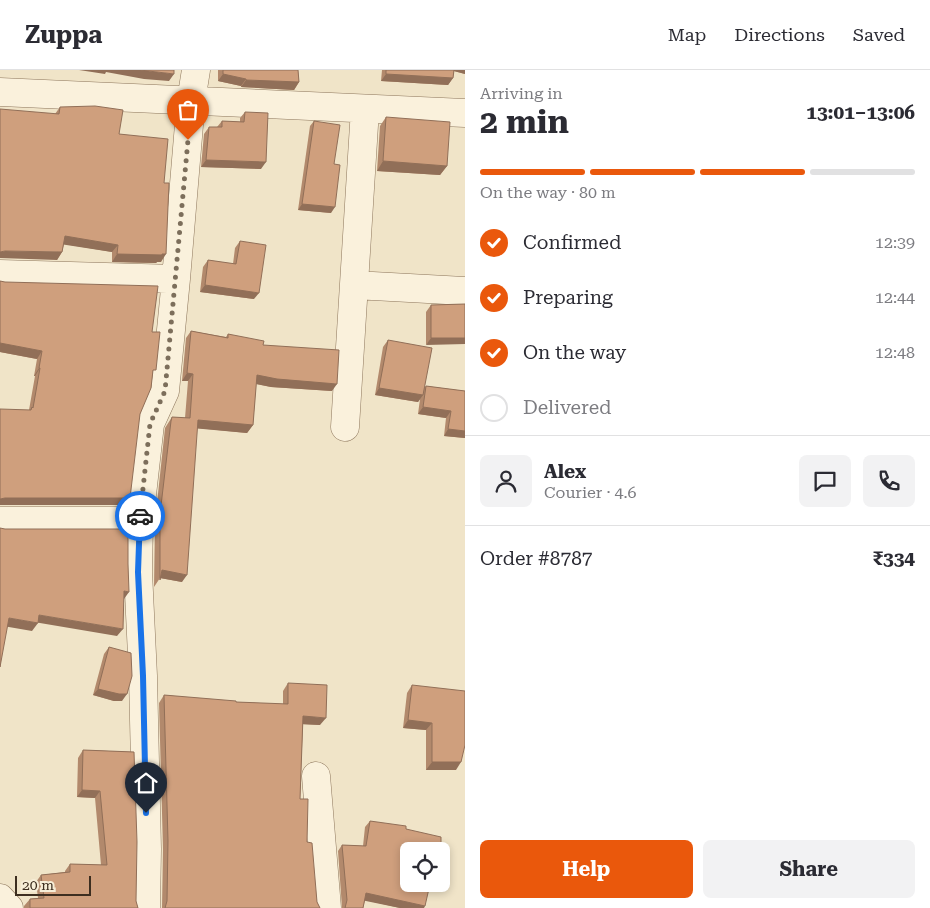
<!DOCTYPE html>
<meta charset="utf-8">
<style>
body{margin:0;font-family:"Roboto Serif",serif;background:#f2f2f3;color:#2b2b33;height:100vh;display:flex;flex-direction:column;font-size:19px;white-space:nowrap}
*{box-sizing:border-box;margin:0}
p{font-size:16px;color:#7c7c81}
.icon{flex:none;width:28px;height:28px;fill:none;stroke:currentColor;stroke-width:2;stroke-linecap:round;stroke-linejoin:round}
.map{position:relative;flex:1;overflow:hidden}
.side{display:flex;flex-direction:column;background:#fff;width:465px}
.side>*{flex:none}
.controls{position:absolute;left:400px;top:772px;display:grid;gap:10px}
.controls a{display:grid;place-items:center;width:50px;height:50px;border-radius:8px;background:#fff;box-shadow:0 2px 8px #0003;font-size:25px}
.scale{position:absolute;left:15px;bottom:12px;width:76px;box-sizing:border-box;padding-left:5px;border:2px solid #3d2e20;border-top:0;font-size:14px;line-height:18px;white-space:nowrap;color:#3d2e20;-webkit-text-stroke:4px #f7eed8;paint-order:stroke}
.pin{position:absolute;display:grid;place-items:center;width:42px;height:42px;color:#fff;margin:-51px -21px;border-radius:50% 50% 50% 0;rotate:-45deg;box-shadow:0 0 5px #0007}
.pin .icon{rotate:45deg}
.courier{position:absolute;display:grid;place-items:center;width:50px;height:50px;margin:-25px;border:4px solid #1a73e8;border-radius:50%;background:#fff;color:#222;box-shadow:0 1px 6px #0007}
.head em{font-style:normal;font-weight:700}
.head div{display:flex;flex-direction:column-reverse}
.head{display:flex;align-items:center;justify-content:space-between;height:85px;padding:0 15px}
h1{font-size:32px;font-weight:700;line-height:38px}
.bar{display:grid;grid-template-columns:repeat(4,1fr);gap:8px 5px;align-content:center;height:60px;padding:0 15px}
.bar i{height:6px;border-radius:4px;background:#e1e1e2}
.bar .on{background:#ea580c}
.bar p{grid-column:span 4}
.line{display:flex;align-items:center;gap:12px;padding:0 15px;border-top:1px solid #e1e1e2}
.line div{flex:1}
.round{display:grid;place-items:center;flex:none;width:52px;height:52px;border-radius:8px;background:#f2f2f3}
ol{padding:0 15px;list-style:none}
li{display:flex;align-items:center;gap:15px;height:55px}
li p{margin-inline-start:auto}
li .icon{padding:5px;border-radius:50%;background:#ea580c;color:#fff;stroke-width:4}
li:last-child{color:#7c7c81}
li i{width:28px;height:28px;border:2px solid #e1e1e2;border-radius:50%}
.action{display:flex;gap:10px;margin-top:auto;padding:10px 15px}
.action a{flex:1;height:58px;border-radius:8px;background:#ea580c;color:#fff;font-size:20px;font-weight:700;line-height:58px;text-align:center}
.action a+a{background:#f2f2f3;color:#2b2b33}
header{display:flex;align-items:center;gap:30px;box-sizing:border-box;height:70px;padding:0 25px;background:#fff;border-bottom:1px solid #e1e1e2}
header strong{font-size:24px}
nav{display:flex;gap:28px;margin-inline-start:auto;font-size:18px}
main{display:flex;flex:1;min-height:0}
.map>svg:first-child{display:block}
</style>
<header>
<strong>Zuppa</strong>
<nav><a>Map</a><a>Directions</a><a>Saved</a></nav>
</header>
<main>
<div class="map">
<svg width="465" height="838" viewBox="0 0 465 838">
<rect width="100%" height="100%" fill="#f0e4c8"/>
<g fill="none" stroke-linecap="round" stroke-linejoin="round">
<defs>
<path id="minor" d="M 0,22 L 465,43
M 0,204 L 176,209
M 354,215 L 465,221
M 345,357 L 365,39
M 0,451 L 139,451
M 316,706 L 327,838
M 0,828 L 9,838
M 146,838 L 147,779 L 143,606 L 138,502 L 139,451 L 150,354 L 165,321 L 176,209 L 191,31 L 196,0"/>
</defs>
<use href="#minor" stroke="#8d765c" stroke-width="29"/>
<use href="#minor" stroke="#faf1dc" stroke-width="28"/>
</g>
<path fill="#b2896c" d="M 218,0 L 298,0 L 299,12 L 294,20 L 241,17 L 241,16 L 218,11 Z
M 382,0 L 465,0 L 465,4 L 454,1 L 453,8 L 448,15 L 381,11 Z
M 60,37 L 119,64 L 164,113 L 161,192 L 157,192 L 156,193 L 112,192 L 112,182 L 64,174 L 62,182 L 57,190 L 55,44 Z
M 245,42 L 261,99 L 201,97 L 204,64 L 209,57 L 217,57 L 222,51 L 240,52 L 240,48 Z
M 386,47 L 447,96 L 440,105 L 377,101 L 380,56 Z
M 314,51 L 334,94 L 331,143 L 298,140 L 310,56 Z
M 240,171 L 254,229 L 200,222 L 203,197 L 208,190 L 233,194 L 235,178 Z
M 0,211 L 152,262 L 152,305 L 140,344 L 125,435 L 0,435 L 29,340 L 35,306 L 34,306 L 37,289 L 0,282 Z
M 465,234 L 426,275 L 426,242 L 431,235 Z
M 191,261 L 226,267 L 228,264 L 263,275 L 332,321 L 271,317 L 256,314 L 253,355 L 247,363 L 197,358 L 182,512 L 160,508 L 154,517 L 155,452 L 165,358 L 172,347 L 185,348 L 188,311 L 182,311 L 186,268 Z
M 388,270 L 424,318 L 426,316 L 465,321 L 465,368 L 444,366 L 446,348 L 418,344 L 420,329 L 418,332 L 375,325 L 383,277 Z
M 109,577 L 122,631 L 114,631 L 93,625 L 104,584 Z
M 288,613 L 320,655 L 303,654 L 300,729 L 317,832 L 320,838 L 162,838 L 163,779 L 159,633 L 164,625 L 236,632 L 283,634 L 283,621 Z
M 412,615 L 456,700 L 426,700 L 426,660 L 403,658 L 407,623 Z
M 83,680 L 134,682 L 136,831 L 138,838 L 24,838 L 24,836 L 30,829 L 38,828 L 36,812 L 41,805 L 65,802 L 65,801 L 70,794 L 101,795 L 95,728 L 77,727 L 78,688 Z
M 370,751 L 406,759 L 409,781 L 424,838 L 400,838 L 365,830 L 363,838 L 342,838 L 338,781 L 342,775 L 363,776 L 365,757 Z"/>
<path fill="#916f58" d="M 79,0 L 140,0 L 174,4 L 169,11 L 144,9 L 106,2 L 105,4 Z
M 450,0 L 465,0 L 465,4 Z
M 223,4 L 246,9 L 241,16 L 218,11 Z
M 386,4 L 453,8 L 448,15 L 381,11 Z
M 246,10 L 299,12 L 294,20 L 241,17 Z
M 206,90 L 266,92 L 261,99 L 201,97 Z
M 383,91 L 447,96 L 440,105 L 377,101 Z
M 302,134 L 335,137 L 331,143 L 298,140 Z
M 65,166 L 118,175 L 112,182 L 60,174 Z
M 5,181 L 62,182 L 57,190 L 0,188 L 0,182 Z
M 117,184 L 166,184 L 161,192 L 157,192 L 156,193 L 112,192 Z
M 205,215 L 259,223 L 254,229 L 200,222 Z
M 431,268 L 465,268 L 465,274 L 426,275 Z
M 0,273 L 42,281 L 37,289 L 0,282 Z
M 39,298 L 40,298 L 35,306 L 34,306 Z
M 187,303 L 193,304 L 188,311 L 182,311 Z
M 257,305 L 337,314 L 332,321 L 271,317 L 252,313 Z
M 379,318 L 423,325 L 418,332 L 375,325 Z
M 423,337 L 451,341 L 446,348 L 418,344 Z
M 198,350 L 253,355 L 247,363 L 192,358 Z
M 448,359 L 465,361 L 465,368 L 444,366 Z
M 5,428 L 130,428 L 125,435 L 0,435 L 0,429 Z
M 162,500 L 187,505 L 182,512 L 160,508 Z
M 124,521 L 129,522 L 124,529 Z
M 39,545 L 123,559 L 117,566 L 34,552 Z
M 9,548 L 38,553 L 32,561 L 3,556 Z
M 98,619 L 127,624 L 122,631 L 114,631 L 93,625 Z
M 303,646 L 326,648 L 320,655 L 298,654 Z
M 408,650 L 432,653 L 426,660 L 403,658 Z
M 432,692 L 461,692 L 456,700 L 426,700 Z
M 82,720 L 100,721 L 95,728 L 77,727 Z
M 366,823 L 425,836 L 424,838 L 400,838 L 361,830 Z"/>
<path fill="#cf9f7d" stroke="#916f58" d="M 140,0 L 174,0 L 174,4 Z
M 223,0 L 298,0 L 299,12 L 246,10 L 246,9 L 223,4 Z
M 386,0 L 454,0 L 453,8 L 386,4 Z
M 95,36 L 123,40 L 119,64 L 168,69 L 164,113 L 169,113 L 166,184 L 162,184 L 162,185 L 117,184 L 118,175 L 65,166 L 62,182 L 5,181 L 0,182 L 0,39 L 59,44 L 60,37 Z
M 245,42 L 268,43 L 266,92 L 206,90 L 209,57 L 222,57 L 222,51 L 244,52 Z
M 386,47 L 450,52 L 447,96 L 383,91 Z
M 314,51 L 340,55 L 334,94 L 340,95 L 335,137 L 302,134 Z
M 240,171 L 266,175 L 259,223 L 205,215 L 208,190 L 236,194 Z
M 0,211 L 5,212 L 158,216 L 152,262 L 160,262 L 156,300 L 153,300 L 151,318 L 140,344 L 130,428 L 5,428 L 0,429 L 0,339 L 31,340 L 32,337 L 33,338 L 40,298 L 39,298 L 42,281 L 0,273 Z
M 465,234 L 465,268 L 431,268 L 431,235 Z
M 191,261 L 228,268 L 228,264 L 264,271 L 263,275 L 339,280 L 337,314 L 277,309 L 257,305 L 253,355 L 198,350 L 187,505 L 162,500 L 160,510 L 160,444 L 171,351 L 172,347 L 190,348 L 193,304 L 187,303 Z
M 388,270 L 432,278 L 423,325 L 379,318 Z
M 426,316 L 465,321 L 465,361 L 448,359 L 451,341 L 423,337 Z
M 0,458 L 5,459 L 128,459 L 128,494 L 129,522 L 124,521 L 123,559 L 39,545 L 38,553 L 9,548 L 0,597 Z
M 109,577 L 131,583 L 132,606 L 127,624 L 119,624 L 98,619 Z
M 288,613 L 327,615 L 326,648 L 303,646 L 300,729 L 308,729 L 307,772 L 312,773 L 317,832 L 320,838 L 165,838 L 167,831 L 168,771 L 164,625 L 236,631 L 236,632 L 288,634 Z
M 412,615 L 465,621 L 465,675 L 461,692 L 432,692 L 432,653 L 408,650 Z
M 83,680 L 134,682 L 137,772 L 136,831 L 138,838 L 30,838 L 30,829 L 44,828 L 41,805 L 70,802 L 70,794 L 107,795 L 100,721 L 82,720 Z
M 370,751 L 406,756 L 406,759 L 441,767 L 441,776 L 440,781 L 409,781 L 409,814 L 430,814 L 425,836 L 366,823 L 363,838 L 345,838 L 347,830 L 342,775 L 366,776 Z"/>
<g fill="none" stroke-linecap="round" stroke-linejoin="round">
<path stroke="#7c6e5b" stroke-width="5" stroke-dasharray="0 9" d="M 140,446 L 150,354 L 165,321 L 188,70"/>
<path stroke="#1a73e8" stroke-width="6" d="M 140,446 L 138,502 L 143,606 L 146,743"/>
</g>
</svg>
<div class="controls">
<a><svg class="icon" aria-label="locate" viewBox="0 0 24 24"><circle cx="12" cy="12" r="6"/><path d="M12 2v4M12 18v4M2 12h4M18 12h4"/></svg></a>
</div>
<div class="scale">20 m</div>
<div class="pin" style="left:188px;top:70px;background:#ea580c"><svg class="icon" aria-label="bag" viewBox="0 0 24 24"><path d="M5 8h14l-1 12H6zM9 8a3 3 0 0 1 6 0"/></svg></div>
<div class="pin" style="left:146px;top:743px;background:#1f2937"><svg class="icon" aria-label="home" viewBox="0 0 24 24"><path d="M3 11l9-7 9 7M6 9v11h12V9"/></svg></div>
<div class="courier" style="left:140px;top:446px"><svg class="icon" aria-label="car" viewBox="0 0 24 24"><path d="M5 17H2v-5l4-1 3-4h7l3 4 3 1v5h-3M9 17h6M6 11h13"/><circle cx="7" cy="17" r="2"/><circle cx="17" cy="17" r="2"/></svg></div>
</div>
<section class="side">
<div class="head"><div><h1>2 min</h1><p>Arriving in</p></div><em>13:01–13:06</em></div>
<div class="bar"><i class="on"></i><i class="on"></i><i class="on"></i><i></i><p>On the way · 80 m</p></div>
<ol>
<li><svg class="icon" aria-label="check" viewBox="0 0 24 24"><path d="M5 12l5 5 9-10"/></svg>Confirmed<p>12:39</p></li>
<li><svg class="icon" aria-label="check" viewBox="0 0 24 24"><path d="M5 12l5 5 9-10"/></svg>Preparing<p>12:44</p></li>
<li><svg class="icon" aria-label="check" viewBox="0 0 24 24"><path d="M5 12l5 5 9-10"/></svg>On the way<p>12:48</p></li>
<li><i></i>Delivered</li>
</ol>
<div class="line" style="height:90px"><a class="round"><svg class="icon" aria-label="person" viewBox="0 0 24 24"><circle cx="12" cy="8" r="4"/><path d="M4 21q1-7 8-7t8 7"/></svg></a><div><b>Alex</b><p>Courier · 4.6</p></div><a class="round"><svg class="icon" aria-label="chat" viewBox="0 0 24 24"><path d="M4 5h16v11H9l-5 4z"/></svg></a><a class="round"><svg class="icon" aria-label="phone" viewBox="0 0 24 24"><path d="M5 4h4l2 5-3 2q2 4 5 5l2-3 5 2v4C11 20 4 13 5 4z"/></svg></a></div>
<div class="line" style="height:65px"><div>Order #8787</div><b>₹334</b></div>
<div class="action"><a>Help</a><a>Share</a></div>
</section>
</main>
